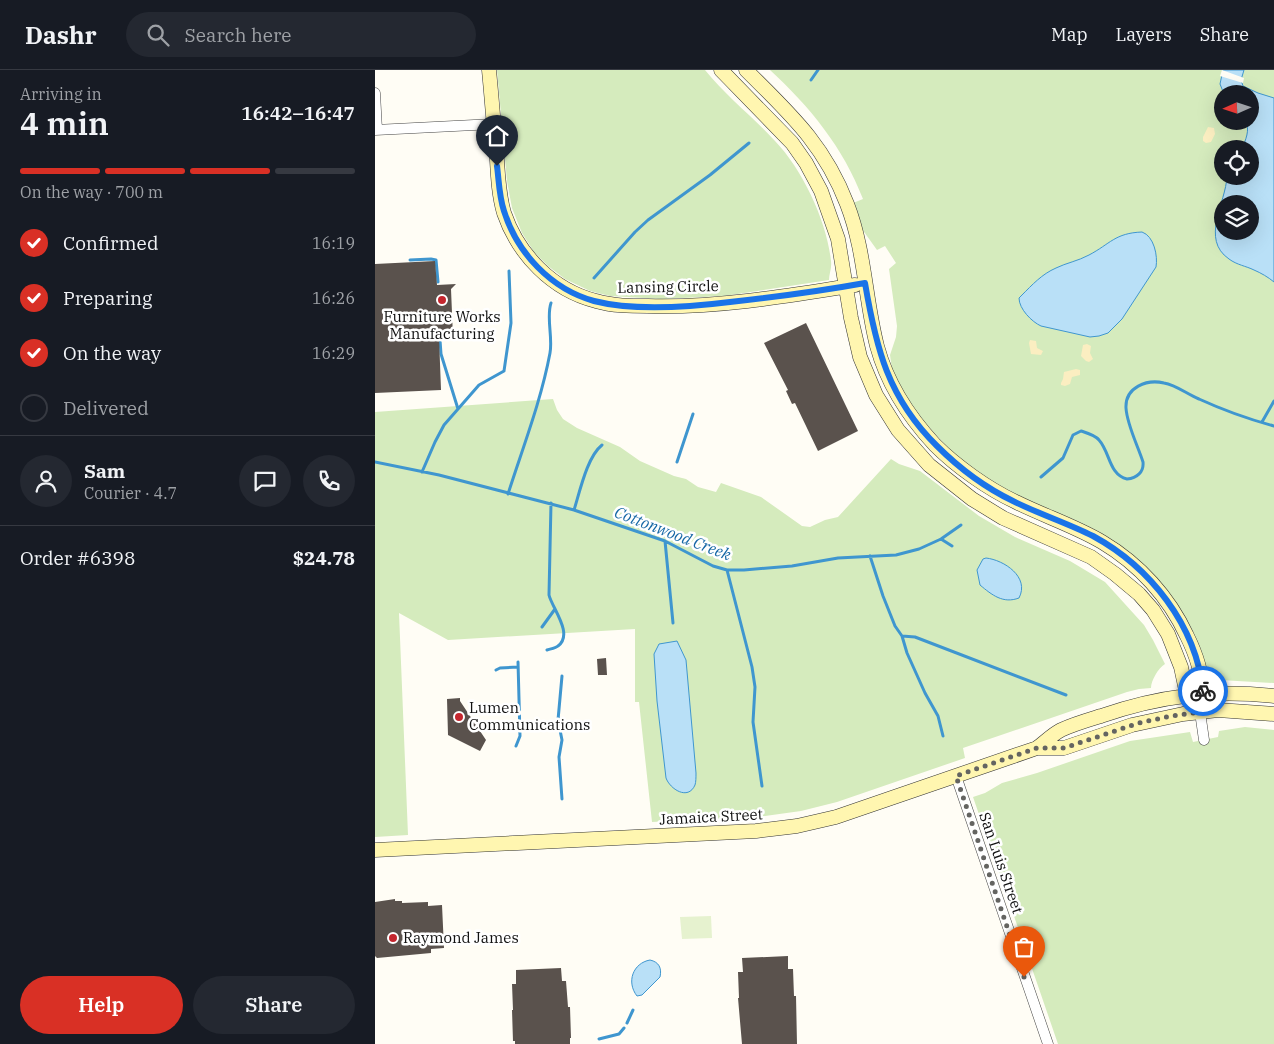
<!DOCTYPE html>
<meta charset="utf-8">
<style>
body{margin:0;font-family:"IBM Plex Serif",serif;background:#242831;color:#f1f3f6;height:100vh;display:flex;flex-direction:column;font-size:19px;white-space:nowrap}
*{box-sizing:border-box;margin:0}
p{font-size:16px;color:#9ea1a6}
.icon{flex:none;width:28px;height:28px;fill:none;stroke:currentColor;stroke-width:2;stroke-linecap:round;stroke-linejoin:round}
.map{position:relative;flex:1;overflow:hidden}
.side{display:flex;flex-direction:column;background:#171b24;width:375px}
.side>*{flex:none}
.needle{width:32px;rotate:267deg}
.controls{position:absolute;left:839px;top:15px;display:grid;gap:10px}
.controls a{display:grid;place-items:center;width:45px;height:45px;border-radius:50%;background:#171b24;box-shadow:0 5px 20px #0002;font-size:25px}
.pin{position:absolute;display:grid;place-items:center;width:42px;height:42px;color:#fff;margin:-51px -21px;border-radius:50% 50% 50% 0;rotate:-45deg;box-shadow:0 0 5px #0007}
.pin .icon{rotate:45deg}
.courier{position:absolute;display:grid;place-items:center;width:50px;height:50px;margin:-25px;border:4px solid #1a73e8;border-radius:50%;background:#fff;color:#222;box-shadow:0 1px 6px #0007}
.overview em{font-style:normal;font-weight:600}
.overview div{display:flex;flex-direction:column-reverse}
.overview{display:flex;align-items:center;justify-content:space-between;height:85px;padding:0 20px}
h1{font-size:32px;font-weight:600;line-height:38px}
.bar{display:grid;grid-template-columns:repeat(4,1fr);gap:8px 5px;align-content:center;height:60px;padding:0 20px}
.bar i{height:6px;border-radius:4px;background:#363941}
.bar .selected{background:#d93025}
.bar p{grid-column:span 4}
.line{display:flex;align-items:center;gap:12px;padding:0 20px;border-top:1px solid #363941}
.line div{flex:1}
.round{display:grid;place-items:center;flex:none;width:52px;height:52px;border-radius:26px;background:#242831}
ol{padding:0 20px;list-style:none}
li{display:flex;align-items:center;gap:15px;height:55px}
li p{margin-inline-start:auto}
li .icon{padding:5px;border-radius:50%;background:#d93025;color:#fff;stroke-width:4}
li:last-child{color:#9ea1a6}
li i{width:28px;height:28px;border:2px solid #363941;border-radius:50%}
.action{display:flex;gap:10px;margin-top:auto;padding:10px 20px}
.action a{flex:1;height:58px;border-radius:30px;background:#d93025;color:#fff;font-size:20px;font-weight:600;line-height:58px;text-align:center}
.action a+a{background:#242831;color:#f1f3f6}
header{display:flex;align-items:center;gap:30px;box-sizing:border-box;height:70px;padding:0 25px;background:#171b24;border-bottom:1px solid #363941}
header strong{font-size:24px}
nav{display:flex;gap:28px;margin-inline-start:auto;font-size:18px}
.search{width:350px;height:45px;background:#242831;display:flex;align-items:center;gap:12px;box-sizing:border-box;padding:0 18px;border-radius:28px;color:#9ea1a6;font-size:19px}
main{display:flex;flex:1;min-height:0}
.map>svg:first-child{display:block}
</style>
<header>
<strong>Dashr</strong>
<div class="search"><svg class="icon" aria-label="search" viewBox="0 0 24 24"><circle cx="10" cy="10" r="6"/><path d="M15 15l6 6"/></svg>Search here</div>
<nav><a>Map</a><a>Layers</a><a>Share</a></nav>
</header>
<main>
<section class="side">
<div class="overview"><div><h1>4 min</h1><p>Arriving in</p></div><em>16:42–16:47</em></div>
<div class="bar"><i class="selected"></i><i class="selected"></i><i class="selected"></i><i></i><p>On the way · 700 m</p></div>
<ol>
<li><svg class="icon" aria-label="check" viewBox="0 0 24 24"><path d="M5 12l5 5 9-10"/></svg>Confirmed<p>16:19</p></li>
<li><svg class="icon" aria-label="check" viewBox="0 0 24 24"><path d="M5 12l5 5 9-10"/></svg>Preparing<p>16:26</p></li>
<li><svg class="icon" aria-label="check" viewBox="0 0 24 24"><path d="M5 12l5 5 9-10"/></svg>On the way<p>16:29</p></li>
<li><i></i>Delivered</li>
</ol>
<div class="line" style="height:90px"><a class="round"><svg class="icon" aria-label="person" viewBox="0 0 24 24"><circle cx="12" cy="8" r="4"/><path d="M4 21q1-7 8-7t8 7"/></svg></a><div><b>Sam</b><p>Courier · 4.7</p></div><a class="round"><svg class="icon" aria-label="chat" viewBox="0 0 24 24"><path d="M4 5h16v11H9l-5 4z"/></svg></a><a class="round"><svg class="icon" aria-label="phone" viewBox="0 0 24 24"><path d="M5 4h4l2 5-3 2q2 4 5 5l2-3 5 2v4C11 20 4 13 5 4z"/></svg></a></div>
<div class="line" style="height:65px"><div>Order #6398</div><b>$24.78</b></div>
<div class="action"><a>Help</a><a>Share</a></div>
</section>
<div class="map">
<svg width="899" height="974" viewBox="0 0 899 974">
<rect width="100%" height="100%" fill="#fffdf5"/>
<path fill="#d5ebbd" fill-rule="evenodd" d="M 122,0 L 330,0 C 351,26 378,47 400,71 C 428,100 452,152 456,191 C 457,198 454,204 454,210 L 349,226 L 286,229 L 235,226 L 215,221 L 190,209 L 173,196 L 159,182 L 147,163 L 137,138 L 132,111 Z
M 395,0 L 899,0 L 899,613 L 845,610 L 843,602 L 838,599 L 831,600 L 790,519 L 607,405 L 579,384 L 549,352 L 528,323 L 517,299 L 515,285 L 521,267 L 522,256 L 514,199 L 521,193 L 510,176 L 502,180 L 487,159 L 478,133 L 488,129 C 468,77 435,37 395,0 ZM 848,24 L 875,24 L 875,51 L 848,51 ZM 848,79 L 875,79 L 875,106 L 848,106 ZM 848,134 L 875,134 L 875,161 L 848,161 Z
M 178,329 L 182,340 L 188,349 L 202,358 L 245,377 L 265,391 L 299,406 L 311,409 L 323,417 L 341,422 L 346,413 L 386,427 L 427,456 L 435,457 L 450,450 L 463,447 L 516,389 L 524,394 L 545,401 L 604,446 L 640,467 L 695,491 L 730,512 L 769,555 L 778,570 L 790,594 C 783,598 776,611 776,618 L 764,619 L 752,622 L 588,678 L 590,688 L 462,732 L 426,741 L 390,746 L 277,752 L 264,632 L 260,632 L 260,559 L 73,570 L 24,543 L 33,765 L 0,767 L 0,342 Z
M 870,657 L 899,660 L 899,974 L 683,974 L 598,727 L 610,723 L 627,713 L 662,703 L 755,671 L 815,662 L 818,672 L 843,667 L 844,661 Z"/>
<path fill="#fbeec1" d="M 833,57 L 839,58 L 840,64 L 836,72 L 831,73 L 828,71 L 828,67 Z
M 655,270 L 661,271 L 662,278 L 668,281 L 666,285 L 656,284 L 654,273 Z
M 712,274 L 716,276 L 715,283 L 718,289 L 714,292 L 711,291 L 706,286 L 708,275 Z
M 701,299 L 705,300 L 705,305 L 697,307 L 695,314 L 690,316 L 686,315 L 686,313 L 688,309 L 689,302 Z"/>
<path fill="#e6f2cf" d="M 336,846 L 337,868 L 307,869 L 305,847 Z"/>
<path fill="#b9e0f7" stroke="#3f96cf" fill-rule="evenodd" d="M 848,0 L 869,0 L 866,10 L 868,16 L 883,23 L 899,28 L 899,212 C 893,207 886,203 879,200 C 871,196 862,195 854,189 C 825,169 851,133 852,106 L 875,106 L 875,79 L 867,79 C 870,71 876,59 870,51 L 875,51 L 875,24 L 849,24 L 845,14 ZM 848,134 L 875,134 L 875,161 L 848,161 Z
M 767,162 C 779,166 783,186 781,197 L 747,249 L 733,263 L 724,266 L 715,267 L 666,256 C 657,252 644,239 644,228 L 647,225 C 657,215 667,204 681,198 C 691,193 703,191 714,185 C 735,174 740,163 767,162 Z
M 611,488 C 629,490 655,507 644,528 C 628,534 617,525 605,515 L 602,500 L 608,489 Z
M 302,571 L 311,590 L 321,703 C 321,707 321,712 320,715 C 313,731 295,719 291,708 L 282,631 L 279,584 L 284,574 Z
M 275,890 C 284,892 287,898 285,907 L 267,925 L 262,926 C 251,912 258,893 275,890 Z"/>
<path fill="#fffdf5" d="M 847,0 L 869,8 L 868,13 L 845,6 Z"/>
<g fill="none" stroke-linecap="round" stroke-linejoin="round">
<path stroke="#3f96cf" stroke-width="3" d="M 436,10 L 443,0
M 35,190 L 56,189 L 61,190 L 63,212
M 219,208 L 260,162 L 273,150 L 335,105 L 374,73
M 65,270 L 66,284 L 83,339
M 887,352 L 899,331
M 0,392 L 64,405 L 199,440 L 290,471 L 338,496 L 352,500 L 369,500 L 417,496 L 463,488 L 521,485 L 544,479 L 566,469 L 586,455
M 302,392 L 318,344
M 47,402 L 60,372 L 69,355 L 104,315 L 129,301 L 136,253 L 134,201
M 666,407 L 688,388 L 698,365 L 706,361 C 712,363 720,365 724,370 C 735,382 734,405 752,409 C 762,408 769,402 768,392 C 763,376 752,355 751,338 C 750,317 772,309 789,313 C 801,315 812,324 824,329 C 848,340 873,349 899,356
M 133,424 C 148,377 166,331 175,283 C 178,267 171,247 176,233
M 199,440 C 205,421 212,387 227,375
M 566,469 L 577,476
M 290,471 L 298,553
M 495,486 L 508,526 L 520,556 L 527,566 L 532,583 L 550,623 L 563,646 L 568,666
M 352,500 L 377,597 L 380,617 L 378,652 L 387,716
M 167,557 L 180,539
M 527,566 L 540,567 L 691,625
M 172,580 C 175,579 181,578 183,576 C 199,564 177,538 174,525 L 176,433
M 121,600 L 125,598 L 143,597
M 187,606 L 183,650 L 187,670 L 184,687 L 187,729
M 141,676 L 145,666 L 143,592
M 252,953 L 258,940
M 224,969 L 244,964 L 249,958"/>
</g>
<path fill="#5a524d" d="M 60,191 L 62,215 L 81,214 L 76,219 L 78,267 L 64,267 L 66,320 L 0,323 L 0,194 Z
M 431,253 L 483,361 L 443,381 L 420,333 L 417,334 L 411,321 L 413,320 L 389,273 Z
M 231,588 L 232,605 L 223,605 L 222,589 Z
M 85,628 L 85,631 L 111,670 L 105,681 L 73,665 L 72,629 Z
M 20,829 L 20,831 L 27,831 L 27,833 L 53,832 L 53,836 L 67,835 L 69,878 L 56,879 L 56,883 L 2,888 L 0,886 L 0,832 Z
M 413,886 L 413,899 L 418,899 L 419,926 L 421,926 L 422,974 L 367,974 L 363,928 L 364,928 L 363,902 L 368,902 L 367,888 Z
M 186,898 L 187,911 L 191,911 L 193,937 L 195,937 L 196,968 L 195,968 L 195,974 L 140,974 L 140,971 L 138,971 L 137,940 L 138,940 L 137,914 L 141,914 L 141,900 Z"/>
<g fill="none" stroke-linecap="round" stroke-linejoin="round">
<defs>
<path id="street" d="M 0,23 L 2,60
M 0,60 L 119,54
M 825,642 L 829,670
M 581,706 L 673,974"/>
<path id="secondary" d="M 114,0 C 117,30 119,60 122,90 C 123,108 124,126 129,143 C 143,184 177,220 221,231 C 238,236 256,236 273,236 C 342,238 412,226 480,215
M 346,0 L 417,73 L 431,93 L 446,121 L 463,169 L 476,248 L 485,287 L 501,325 L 523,360 L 554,395 L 597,429 L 628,448 L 716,487 L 740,504 L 764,524 L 778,540 L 793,564 L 806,597 L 812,625 L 825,642
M 371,0 C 415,44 449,74 472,134 C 490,180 490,229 502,276 C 512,313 534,347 560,375 C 581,396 613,419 641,432 C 669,446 700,456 727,472 C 764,494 794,527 812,566 C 822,586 830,610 826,633
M 662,678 L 689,678 L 757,655 L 808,644 L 843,640 L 899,644
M 0,780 L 381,761 L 422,756 L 461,747 L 662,678 C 670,672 678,664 686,660 C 699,654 713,650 726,646 C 784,626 838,619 899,626"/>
</defs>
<use href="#street" stroke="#444" stroke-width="11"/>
<use href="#secondary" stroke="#333" stroke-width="15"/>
<use href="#street" stroke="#fff" stroke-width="10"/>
<use href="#secondary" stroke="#fff6b0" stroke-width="14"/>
</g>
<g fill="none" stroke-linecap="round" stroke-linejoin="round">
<path stroke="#646461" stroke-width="5" stroke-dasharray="0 9" d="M 649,907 L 581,706 L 662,678 L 689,678 L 764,653 L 796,646 L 825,642 L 828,621"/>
<path stroke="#1a73e8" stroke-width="6" d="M 122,96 C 124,111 124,126 129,141 C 142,183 176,219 219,231 C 258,241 315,237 355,232 C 400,227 446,221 490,213 C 501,278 513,328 562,376 C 583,397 611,418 638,431 C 664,444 692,453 718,466 C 775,497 821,555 828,621"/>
</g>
<g fill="#c4262e" stroke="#fff" stroke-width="2">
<circle cx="67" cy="230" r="5"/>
<circle cx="84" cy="647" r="5"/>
<circle cx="18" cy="868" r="5"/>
</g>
<g text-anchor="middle" stroke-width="5" stroke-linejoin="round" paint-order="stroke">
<g font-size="15" fill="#111" stroke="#fff">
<text transform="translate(293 217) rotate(-1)" y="5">Lansing Circle</text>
<text transform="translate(336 747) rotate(-3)" y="5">Jamaica Street</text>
<text transform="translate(626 793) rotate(71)" y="5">San Luis Street</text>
</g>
<g font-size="15" fill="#111" stroke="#fff" text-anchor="start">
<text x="67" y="252" text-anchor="middle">Furniture Works<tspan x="67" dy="17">Manufacturing</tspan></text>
<text x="94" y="643">Lumen<tspan x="94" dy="17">Communications</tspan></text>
<text x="28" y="873">Raymond James</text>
</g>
<g font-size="16" font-style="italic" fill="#1768a6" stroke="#fff">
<text transform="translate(298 463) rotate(21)" y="6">Cottonwood Creek</text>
</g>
</g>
</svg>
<div class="controls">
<a><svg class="needle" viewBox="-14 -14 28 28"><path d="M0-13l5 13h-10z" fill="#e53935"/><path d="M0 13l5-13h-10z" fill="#9ea1a6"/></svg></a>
<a><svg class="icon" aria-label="locate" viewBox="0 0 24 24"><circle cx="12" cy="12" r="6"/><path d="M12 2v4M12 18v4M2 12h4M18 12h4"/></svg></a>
<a><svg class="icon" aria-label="layers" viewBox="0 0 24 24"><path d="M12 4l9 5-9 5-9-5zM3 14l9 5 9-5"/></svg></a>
</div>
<div class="pin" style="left:649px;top:907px;background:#ea580c"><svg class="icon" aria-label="bag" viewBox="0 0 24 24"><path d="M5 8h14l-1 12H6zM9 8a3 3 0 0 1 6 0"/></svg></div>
<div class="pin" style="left:122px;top:96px;background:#1f2937"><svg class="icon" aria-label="home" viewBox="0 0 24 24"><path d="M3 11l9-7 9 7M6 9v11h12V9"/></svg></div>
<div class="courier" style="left:828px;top:621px"><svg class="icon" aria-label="bike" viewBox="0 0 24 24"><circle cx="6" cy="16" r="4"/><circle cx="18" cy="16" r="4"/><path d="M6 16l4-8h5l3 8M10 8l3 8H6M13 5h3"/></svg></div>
</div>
</main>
